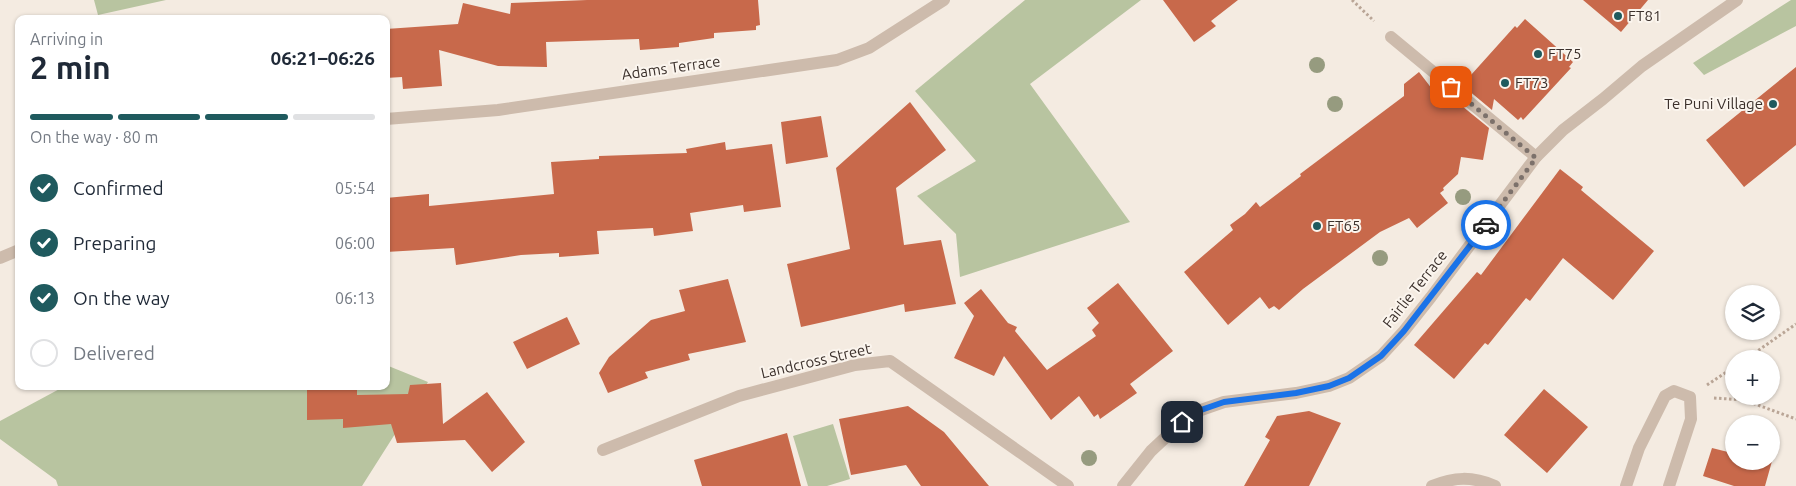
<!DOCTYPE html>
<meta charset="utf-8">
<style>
body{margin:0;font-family:Ubuntu,sans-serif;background:#f6f6f7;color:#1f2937;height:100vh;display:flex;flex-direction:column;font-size:19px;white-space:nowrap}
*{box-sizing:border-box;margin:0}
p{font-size:16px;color:#747a83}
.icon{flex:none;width:28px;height:28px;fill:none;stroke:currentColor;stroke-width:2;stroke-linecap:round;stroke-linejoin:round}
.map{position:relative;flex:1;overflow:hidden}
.drawer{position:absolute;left:15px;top:15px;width:375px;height:375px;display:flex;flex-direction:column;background:#fff;border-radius:10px;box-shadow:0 1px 4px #0004}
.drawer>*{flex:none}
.buttons{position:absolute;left:1725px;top:285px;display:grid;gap:10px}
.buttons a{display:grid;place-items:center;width:55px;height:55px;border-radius:50%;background:#fff;box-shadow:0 1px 4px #0004;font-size:25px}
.pin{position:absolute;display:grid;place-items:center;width:42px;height:42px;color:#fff;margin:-21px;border-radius:10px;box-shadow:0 2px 8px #0006}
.courier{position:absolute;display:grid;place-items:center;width:50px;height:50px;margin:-25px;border:4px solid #1a73e8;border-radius:50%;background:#fff;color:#222;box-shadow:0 1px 6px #0007}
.headline em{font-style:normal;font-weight:700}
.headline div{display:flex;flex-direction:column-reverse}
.headline{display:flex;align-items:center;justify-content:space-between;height:85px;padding:0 15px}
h1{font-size:32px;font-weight:700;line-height:38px}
.bar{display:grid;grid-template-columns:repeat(4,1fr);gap:8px 5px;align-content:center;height:60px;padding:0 15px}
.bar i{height:6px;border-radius:4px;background:#e0e1e3}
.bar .current{background:#1f5a5e}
.bar p{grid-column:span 4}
ol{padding:0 15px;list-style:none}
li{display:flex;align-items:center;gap:15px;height:55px}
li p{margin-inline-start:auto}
li .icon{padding:5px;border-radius:50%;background:#1f5a5e;color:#fff;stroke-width:4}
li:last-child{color:#747a83}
li i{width:28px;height:28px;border:2px solid #e0e1e3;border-radius:50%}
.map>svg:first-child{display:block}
</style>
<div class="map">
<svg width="1796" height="486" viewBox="0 0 1796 486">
<rect width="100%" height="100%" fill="#f4ebe1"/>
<path fill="#b8c4a0" d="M 94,0 L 166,0 L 98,15 Z
M 1025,0 L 1141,0 L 1030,84 L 1130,222 L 960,277 L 956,234 L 917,196 L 976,161 L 915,91 Z
M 1791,0 L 1796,0 L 1796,26 L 1704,75 L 1693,63 Z
M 386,365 L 428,382 L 362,486 L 58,486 L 56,480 L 0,439 L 0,421 L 65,386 L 386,386 Z
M 833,424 L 850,479 L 827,486 L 808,486 L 793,436 Z"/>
<path fill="#c8694b" d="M 587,0 L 758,0 L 760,25 L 756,26 L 756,30 L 714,33 L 714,38 L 679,43 L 679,47 L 640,50 L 639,39 L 546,42 L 547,67 L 498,66 L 439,50 L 442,86 L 403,89 L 402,77 L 386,78 L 386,29 L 458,24 L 463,3 L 510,14 L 511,3 Z
M 1163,0 L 1238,0 L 1211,21 L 1216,26 L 1194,42 Z
M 1583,0 L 1648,0 L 1621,32 Z
M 1525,19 L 1573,62 L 1569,67 L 1571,68 L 1523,120 L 1521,117 L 1518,120 L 1494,99 L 1492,110 L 1462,85 L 1515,26 L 1517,28 Z
M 1796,67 L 1796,145 L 1744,187 L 1706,140 Z
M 1419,72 L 1439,98 L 1440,96 L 1445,103 L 1451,97 L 1489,128 L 1483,160 L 1461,157 L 1458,174 L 1443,188 L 1444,190 L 1440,193 L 1448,203 L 1417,228 L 1409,218 L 1380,232 L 1303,289 L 1279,310 L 1274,306 L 1269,309 L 1260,297 L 1228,325 L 1184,272 L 1233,230 L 1230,225 L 1245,214 L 1256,202 L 1260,207 L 1301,176 L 1300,174 L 1404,96 L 1404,84 Z
M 910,102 L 946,150 L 896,188 L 904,245 L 941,240 L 956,304 L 905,312 L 904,304 L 801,327 L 787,264 L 850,249 L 836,168 Z
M 821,116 L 828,157 L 786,164 L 781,122 Z
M 725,142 L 726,150 L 772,144 L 781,207 L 744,212 L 743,205 L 690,213 L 693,231 L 654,236 L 653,228 L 597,231 L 599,254 L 559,257 L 559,253 L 521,255 L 456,265 L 454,248 L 386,252 L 386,198 L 429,194 L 429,206 L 554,194 L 551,162 L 599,159 L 599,156 L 687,153 L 686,149 Z
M 1560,169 L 1583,187 L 1581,190 L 1654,251 L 1613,300 L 1563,258 L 1530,301 L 1526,298 L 1488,345 L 1485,343 L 1454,379 L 1414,345 L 1477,272 L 1481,275 Z
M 728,279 L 746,342 L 688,354 L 690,360 L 645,372 L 648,378 L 608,393 L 599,373 L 609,357 L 651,320 L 685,311 L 679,290 Z
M 1118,283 L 1173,351 L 1130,384 L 1137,393 L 1100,419 L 1098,414 L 1094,417 L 1079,396 L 1051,420 L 1004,356 L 994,376 L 954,358 L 974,316 L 964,303 L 981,289 L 1008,323 L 1017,327 L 1015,331 L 1047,370 L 1096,336 L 1092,330 L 1099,323 L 1087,308 Z
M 567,317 L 580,344 L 527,369 L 513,342 Z
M 441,383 L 443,424 L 487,392 L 525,442 L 492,472 L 465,440 L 397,443 L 391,424 L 343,428 L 343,419 L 307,420 L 307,386 L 357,386 L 357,395 L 408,394 L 410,385 Z
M 1544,389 L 1588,427 L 1547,473 L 1504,435 Z
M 908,406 L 944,432 L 989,486 L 921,486 L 906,465 L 851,475 L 839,419 Z
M 1309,411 L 1341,423 L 1309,486 L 1244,486 L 1270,440 L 1265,437 L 1277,416 Z
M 787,433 L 801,486 L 702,486 L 694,460 Z
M 1734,434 L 1734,461 L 1771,461 L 1771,446 L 1776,447 L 1765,486 L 1734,486 L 1703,476 L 1712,448 L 1728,452 Z"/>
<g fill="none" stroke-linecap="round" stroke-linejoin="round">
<path stroke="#b9a596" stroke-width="3" stroke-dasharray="2.5 2.5" stroke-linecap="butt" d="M 1352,0 L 1374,21
M 1746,359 L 1796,324
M 1707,385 L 1734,367
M 1714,398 L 1744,400 L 1796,419"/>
<path stroke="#cdbbac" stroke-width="12" d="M 1391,37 L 1536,157"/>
<path stroke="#cdbbac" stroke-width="12" d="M 386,119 L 498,110 L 837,60 L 869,48 L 944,0
M 0,258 L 19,250
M 603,450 L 739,396 L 855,365 L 890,361 L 1068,486
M 1123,486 L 1151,451 L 1182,422 L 1201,410 L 1224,402 L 1296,393 L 1329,386 L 1349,378 L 1381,356 L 1404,331 L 1431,297 L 1536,157 L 1563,130 L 1603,99 L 1642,66 L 1737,0
M 1432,486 C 1454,477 1472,476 1495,486
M 1626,486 L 1639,448 L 1665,396 L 1674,391 L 1690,397 L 1691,419 L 1669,486"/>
</g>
<g fill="#969b7f">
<circle cx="1317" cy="65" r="8"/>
<circle cx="1335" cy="104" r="8"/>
<circle cx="1463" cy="197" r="8"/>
<circle cx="1380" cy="258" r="8"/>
<circle cx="1089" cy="458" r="8"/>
</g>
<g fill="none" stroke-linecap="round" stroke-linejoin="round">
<path stroke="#7c716b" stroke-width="5" stroke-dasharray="0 9" d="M 1451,87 L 1536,158 L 1486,225"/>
<path stroke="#1a73e8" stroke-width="6" d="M 1182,422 L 1201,410 L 1224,402 L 1296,393 L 1329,386 L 1349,378 L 1381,356 L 1404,331 L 1486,225"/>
</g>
<g fill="#1f5a5e" stroke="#fbf5ee" stroke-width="2">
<circle cx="1618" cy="16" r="5"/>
<circle cx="1538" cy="54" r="5"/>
<circle cx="1505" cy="83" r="5"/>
<circle cx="1773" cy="104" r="5"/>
<circle cx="1317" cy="226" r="5"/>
</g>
<g text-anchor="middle" stroke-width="4" stroke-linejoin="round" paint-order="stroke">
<g font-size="15" fill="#3b302b" stroke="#fbf5ee" text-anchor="start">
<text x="1628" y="21">FT81</text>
<text x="1548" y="59">FT75</text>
<text x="1515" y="88">FT73</text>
<text x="1763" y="109" text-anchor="end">Te Puni Village</text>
<text x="1327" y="231">FT65</text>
</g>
<g font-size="15" fill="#3b302b" stroke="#fbf5ee">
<text transform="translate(671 68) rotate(-8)" y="5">Adams Terrace</text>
<text transform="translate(1415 289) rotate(-52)" y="5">Fairlie Terrace</text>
<text transform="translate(816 361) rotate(-13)" y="5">Landcross Street</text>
</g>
</g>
</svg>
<div class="buttons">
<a><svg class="icon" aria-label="layers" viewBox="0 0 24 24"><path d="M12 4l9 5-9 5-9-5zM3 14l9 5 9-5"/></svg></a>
<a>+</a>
<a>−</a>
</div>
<div class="pin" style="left:1451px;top:87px;background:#ea580c"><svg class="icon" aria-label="bag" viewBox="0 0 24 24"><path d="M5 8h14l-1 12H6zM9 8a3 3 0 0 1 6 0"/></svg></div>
<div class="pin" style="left:1182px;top:422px;background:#1f2937"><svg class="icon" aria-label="home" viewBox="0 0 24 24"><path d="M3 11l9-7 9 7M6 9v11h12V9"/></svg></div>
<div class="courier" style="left:1486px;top:225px"><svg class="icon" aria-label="car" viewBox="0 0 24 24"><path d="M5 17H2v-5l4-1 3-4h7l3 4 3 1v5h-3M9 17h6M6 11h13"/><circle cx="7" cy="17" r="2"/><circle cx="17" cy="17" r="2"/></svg></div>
<section class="drawer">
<div class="headline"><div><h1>2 min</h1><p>Arriving in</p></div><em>06:21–06:26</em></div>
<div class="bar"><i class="current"></i><i class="current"></i><i class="current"></i><i></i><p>On the way · 80 m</p></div>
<ol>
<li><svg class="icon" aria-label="check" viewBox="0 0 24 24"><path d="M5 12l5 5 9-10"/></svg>Confirmed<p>05:54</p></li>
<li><svg class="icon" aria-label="check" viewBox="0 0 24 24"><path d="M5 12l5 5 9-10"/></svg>Preparing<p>06:00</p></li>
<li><svg class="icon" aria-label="check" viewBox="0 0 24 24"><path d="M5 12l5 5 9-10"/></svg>On the way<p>06:13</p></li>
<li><i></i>Delivered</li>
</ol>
</section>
</div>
